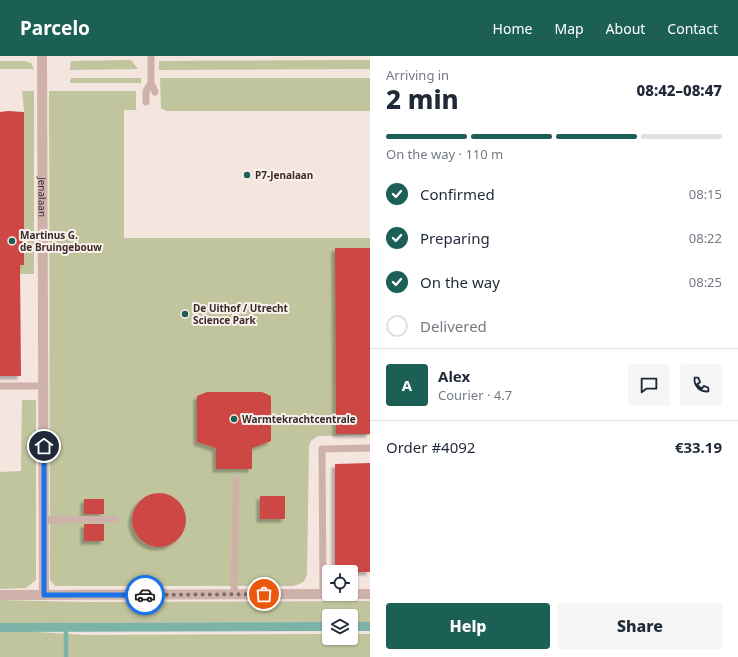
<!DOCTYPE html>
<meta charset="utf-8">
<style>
body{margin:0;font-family:"Noto Sans",sans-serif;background:#f6f6f7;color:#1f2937;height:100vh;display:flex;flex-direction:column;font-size:15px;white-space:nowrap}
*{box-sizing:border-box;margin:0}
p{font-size:13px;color:#747a83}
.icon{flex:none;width:22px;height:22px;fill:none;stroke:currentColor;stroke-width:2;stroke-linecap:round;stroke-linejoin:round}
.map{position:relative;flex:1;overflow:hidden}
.side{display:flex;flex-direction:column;background:#fff;width:368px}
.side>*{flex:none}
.tools{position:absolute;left:322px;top:509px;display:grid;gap:8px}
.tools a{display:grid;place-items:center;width:36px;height:36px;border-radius:4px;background:#fff;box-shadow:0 1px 3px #0004;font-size:20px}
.pin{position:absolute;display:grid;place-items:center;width:34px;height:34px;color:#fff;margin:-17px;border:2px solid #fff;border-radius:50%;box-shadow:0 1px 4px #0007}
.courier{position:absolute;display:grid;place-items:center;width:40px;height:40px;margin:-20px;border:3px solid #1a73e8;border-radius:50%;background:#fff;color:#222;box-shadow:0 1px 5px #0007}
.headline em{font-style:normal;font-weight:800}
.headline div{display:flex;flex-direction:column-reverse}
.headline{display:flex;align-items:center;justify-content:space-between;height:68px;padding:0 16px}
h1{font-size:26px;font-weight:800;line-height:30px}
.bar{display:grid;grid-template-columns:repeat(4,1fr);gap:6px 4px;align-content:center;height:48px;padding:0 16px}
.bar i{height:5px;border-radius:3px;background:#e0e1e3}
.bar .active{background:#1c5f54}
.bar p{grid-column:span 4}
.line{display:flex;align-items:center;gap:10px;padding:0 16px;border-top:1px solid #e0e1e3}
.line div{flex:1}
.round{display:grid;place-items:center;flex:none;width:42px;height:42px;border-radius:4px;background:#f6f6f7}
ol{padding:0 16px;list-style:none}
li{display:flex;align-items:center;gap:12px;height:44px}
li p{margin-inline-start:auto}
li .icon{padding:4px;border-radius:50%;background:#1c5f54;color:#fff;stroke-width:4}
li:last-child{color:#747a83}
li i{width:22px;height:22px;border:2px solid #e0e1e3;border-radius:50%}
.cta{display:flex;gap:8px;margin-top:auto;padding:8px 16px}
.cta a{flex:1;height:46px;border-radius:4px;background:#1c5f54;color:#fff;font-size:16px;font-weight:800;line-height:46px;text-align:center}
.cta a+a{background:#f6f6f7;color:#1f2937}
header{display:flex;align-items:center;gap:24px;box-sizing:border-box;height:56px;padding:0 20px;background:#1c5f54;color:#fff}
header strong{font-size:19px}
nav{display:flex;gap:22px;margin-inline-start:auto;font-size:14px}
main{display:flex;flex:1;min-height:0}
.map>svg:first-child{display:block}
</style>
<header>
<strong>Parcelo</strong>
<nav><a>Home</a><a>Map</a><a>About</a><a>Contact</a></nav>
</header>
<main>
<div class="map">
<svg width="370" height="601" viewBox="0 0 370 601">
<defs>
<filter id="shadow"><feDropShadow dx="-3.5" dy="3.5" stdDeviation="1" flood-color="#0004"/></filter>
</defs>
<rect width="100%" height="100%" fill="#f4e5df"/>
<path fill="#c0c59e" d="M 131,4 L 138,13 L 70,14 L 71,5 Z
M 370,4 L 370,13 L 159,14 L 159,5 Z
M 0,5 L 24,5 L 31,7 L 34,13 L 0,13 Z
M 71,22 L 141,22 L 141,27 L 70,27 Z
M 160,22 L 370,22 L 370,55 L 167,55 L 161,52 Z
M 22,35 L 34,35 L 34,218 L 20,218 L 20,209 L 24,208 L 24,54 Z
M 49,35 L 136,35 L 136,54 L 124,54 L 124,182 L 370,182 L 370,379 L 318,380 L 311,385 L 309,390 L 307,518 C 304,528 302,527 293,530 L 55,530 L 50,524 Z
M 22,344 L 36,344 L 36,524 L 26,532 L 0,533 L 0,416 L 21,415 Z
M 0,544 L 86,546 L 370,545 L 370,566 L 351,566 L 351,560 L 329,560 L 329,566 L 50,567 L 21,575 L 86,579 L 329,578 L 329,582 L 351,582 L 351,578 L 370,578 L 370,601 L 0,601 Z"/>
<path fill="#7cb3a9" d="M 329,566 L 329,575 L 0,576 L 0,567 Z
M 351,566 L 370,566 L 370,575 L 351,575 Z"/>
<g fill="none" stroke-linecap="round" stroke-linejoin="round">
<path stroke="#7cb3a9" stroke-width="4.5" d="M 66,576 L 66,601"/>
</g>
<path fill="#cd4745" filter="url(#shadow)" d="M 8,55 L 24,56 L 24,209 L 20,209 L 21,320 L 0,320 L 0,56 Z
M 335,192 L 370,192 L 370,378 L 336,378 Z
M 207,336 L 262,336 L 271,340 L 271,385 L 252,392 L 252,413 L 216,413 L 216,392 L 197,386 L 197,340 Z
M 370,407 L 370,516 L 335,516 L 335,408 Z
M132 464a27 27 0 1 1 54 0a27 27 0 1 1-54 0Z
M 260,440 L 285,440 L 285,463 L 260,463 Z
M 84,443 L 104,443 L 104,458 L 84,458 Z
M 84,468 L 104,468 L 104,485 L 84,485 Z"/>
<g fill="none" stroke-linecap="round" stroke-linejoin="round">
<path stroke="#ceb2aa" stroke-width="7" d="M 151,0 L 151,27 L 155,36
M 146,46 L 146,35 L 151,27
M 0,330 L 44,330
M 44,464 L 115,463
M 234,538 L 236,424
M 323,538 L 322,393 L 370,392"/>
<g stroke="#ceb2aa" stroke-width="10">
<path id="s1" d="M 42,0 L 44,539"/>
<path d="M 351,538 L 370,538"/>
<path d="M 0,539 L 329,538"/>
</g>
</g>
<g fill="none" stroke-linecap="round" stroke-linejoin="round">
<path stroke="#7c6c69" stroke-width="4" stroke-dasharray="0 7.2" d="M 145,539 L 264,538"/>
<path stroke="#1a73e8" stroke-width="5" d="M 44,390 L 44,539 L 145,539"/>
</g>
<g fill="#1c5f54" stroke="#fbf1ec" stroke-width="1.5">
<circle cx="247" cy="119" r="4"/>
<circle cx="12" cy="185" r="4"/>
<circle cx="185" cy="258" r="4"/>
<circle cx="234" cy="363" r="4"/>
</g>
<g text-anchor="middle" stroke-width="4" stroke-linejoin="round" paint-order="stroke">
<g font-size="10" font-weight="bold" fill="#3b2b2a" stroke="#fbf1ec" text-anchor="start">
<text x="255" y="123">P7-Jenalaan</text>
<text x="20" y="183">Martinus G.<tspan x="20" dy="12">de Bruingebouw</tspan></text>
<text x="193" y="256">De Uithof / Utrecht<tspan x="193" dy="12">Science Park</tspan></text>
<text x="242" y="367">Warmtekrachtcentrale</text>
</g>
<g font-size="10" fill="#3b2b2a" stroke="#fbf1ec">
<text dy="4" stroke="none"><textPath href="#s1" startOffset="141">Jenalaan</textPath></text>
</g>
</g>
</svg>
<div class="tools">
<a><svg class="icon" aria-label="locate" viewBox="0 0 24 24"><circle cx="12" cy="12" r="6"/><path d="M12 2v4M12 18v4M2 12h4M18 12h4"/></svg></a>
<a><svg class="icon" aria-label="layers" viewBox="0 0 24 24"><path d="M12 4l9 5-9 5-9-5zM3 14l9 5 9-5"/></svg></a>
</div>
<div class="pin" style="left:264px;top:538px;background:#ea580c"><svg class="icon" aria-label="bag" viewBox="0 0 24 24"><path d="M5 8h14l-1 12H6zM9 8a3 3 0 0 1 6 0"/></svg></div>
<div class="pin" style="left:44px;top:390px;background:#1f2937"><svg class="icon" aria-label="home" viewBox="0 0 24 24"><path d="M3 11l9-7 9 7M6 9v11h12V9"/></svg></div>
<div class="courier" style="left:145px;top:539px"><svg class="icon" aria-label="car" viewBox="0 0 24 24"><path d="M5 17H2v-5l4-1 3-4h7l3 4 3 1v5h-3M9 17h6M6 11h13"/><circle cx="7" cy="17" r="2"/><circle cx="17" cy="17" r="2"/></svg></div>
</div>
<section class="side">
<div class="headline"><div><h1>2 min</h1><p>Arriving in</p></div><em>08:42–08:47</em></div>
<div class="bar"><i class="active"></i><i class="active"></i><i class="active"></i><i></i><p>On the way · 110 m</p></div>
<ol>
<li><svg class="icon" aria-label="check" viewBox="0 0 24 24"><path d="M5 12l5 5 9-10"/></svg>Confirmed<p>08:15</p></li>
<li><svg class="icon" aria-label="check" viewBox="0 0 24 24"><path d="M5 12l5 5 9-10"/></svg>Preparing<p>08:22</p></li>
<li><svg class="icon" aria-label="check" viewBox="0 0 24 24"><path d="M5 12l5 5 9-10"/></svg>On the way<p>08:25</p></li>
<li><i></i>Delivered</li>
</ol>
<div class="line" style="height:72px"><b class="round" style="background:#1c5f54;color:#fff">A</b><div><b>Alex</b><p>Courier · 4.7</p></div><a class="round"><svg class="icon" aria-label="chat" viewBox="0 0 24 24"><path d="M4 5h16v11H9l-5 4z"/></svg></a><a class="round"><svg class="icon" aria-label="phone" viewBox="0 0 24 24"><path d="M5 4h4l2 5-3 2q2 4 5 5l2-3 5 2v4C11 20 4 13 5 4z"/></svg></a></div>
<div class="line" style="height:52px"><div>Order #4092</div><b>€33.19</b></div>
<div class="cta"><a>Help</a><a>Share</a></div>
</section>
</main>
